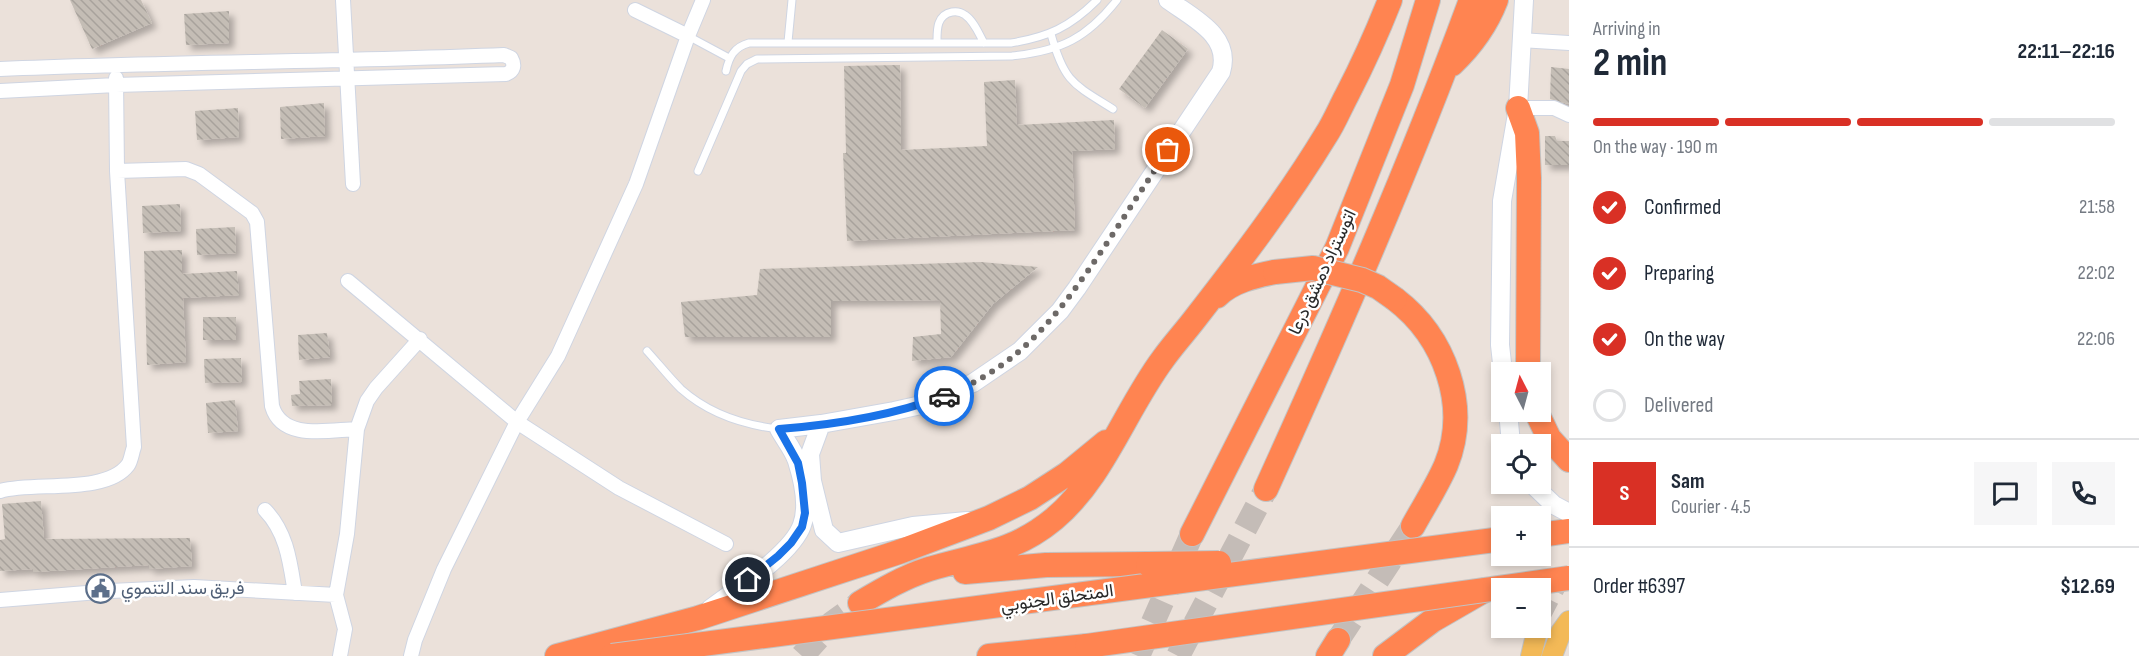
<!DOCTYPE html>
<meta charset="utf-8">
<style>
body{margin:0;font-family:"Sofia Sans Condensed",Vazirmatn,sans-serif;background:#f6f6f7;color:#1f2937;height:100vh;display:flex;flex-direction:column;font-size:22px;white-space:nowrap}
*{box-sizing:border-box;margin:0}
p{font-size:20px;color:#747a83}
.icon{flex:none;width:33px;height:33px;fill:none;stroke:currentColor;stroke-width:2;stroke-linecap:round;stroke-linejoin:round}
.map{position:relative;flex:1;overflow:hidden}
.details{display:flex;flex-direction:column;background:#fff;width:570px}
.details>*{flex:none}
.needle{width:39px;rotate:354deg}
.tools{position:absolute;left:1491px;top:362px;display:grid;gap:12px}
.tools a{display:grid;place-items:center;width:60px;height:60px;border-radius:0px;background:#fff;box-shadow:0 3px 9px #0003;font-size:30px}
.pin{position:absolute;display:grid;place-items:center;width:51px;height:51px;color:#fff;margin:-26px;border:3px solid #fff;border-radius:50%;box-shadow:0 2px 6px #0007}
.courier{position:absolute;display:grid;place-items:center;width:60px;height:60px;margin:-30px;border:4px solid #1a73e8;border-radius:50%;background:#fff;color:#222;box-shadow:0 2px 8px #0007}
.head em{font-style:normal;font-weight:700}
.head div{display:flex;flex-direction:column-reverse}
.head{display:flex;align-items:center;justify-content:space-between;height:102px;padding:0 24px}
h1{font-size:39px;font-weight:700;line-height:45px}
.bar{display:grid;grid-template-columns:repeat(4,1fr);gap:9px 6px;align-content:center;height:72px;padding:0 24px}
.bar i{height:8px;border-radius:4px;background:#e0e1e3}
.bar .current{background:#d93025}
.bar p{grid-column:span 4}
.line{display:flex;align-items:center;gap:15px;padding:0 24px;border-top:2px solid #e0e1e3}
.line div{flex:1}
.round{display:grid;place-items:center;flex:none;width:63px;height:63px;border-radius:0px;background:#f6f6f7}
ol{padding:0 24px;list-style:none}
li{display:flex;align-items:center;gap:18px;height:66px}
li p{margin-inline-start:auto}
li .icon{padding:6px;border-radius:50%;background:#d93025;color:#fff;stroke-width:4}
li:last-child{color:#747a83}
li i{width:33px;height:33px;border:3px solid #e0e1e3;border-radius:50%}
main{display:flex;flex:1;min-height:0}
.map>svg:first-child{display:block}
</style>
<main>
<div class="map">
<svg width="1569" height="656" viewBox="0 0 1569 656">
<defs>
<pattern id="building-back-hatch" width="6" height="6" patternUnits="userSpaceOnUse" patternTransform="scale(1.5)"><rect width="6" height="6" fill="#c4bdb5"/><path d="M-1 5l2 2M0 0l6 6M5-1l2 2" fill="none" stroke="#a8a29c"/></pattern>
<filter id="shadow"><feDropShadow dx="5" dy="5" stdDeviation="3" flood-color="#0004"/></filter>
</defs>
<rect width="100%" height="100%" fill="#ebe1da"/>
<path fill="url(#building-back-hatch)" filter="url(#shadow)" d="M 70,0 L 141,0 L 152,23 L 92,49 Z
M 229,11 L 229,43 L 186,45 L 184,14 Z
M 1162,30 L 1188,49 L 1145,108 L 1119,89 Z
M 900,65 L 901,150 L 987,146 L 984,82 L 1015,80 L 1017,125 L 1114,120 L 1115,149 L 1072,151 L 1075,230 L 847,241 L 843,153 L 846,153 L 844,66 Z
M 1551,67 L 1569,69 L 1569,104 L 1550,99 Z
M 324,103 L 325,136 L 281,139 L 280,107 Z
M 238,108 L 239,137 L 197,140 L 195,111 Z
M 1545,136 L 1555,136 L 1557,141 L 1569,141 L 1569,165 L 1545,165 Z
M 180,204 L 181,231 L 143,233 L 142,206 Z
M 235,227 L 236,253 L 197,255 L 196,229 Z
M 182,250 L 182,274 L 237,271 L 239,295 L 183,298 L 186,362 L 147,365 L 144,251 Z
M 981,262 L 1038,267 L 993,304 L 951,357 L 912,361 L 913,337 L 941,334 L 940,300 L 831,301 L 831,337 L 685,337 L 681,302 L 757,295 L 760,269 Z
M 203,317 L 236,317 L 236,340 L 203,340 Z
M 327,333 L 330,357 L 299,360 L 298,335 Z
M 241,358 L 242,382 L 205,383 L 204,359 Z
M 331,379 L 332,405 L 292,406 L 291,395 L 300,394 L 299,381 Z
M 235,400 L 238,431 L 208,433 L 206,403 Z
M 41,501 L 44,539 L 190,538 L 192,566 L 149,569 L 149,565 L 33,572 L 33,569 L 0,571 L 0,540 L 5,539 L 2,504 Z"/>
<g fill="none" stroke-linecap="round" stroke-linejoin="round">
<path stroke="#c4bcb7" stroke-width="20" stroke-dasharray="20 10" stroke-linecap="butt" d="M 1540,617 L 1556,586 L 1569,566"/>
<path stroke="#c4bcb7" stroke-width="24" stroke-dasharray="24 12" stroke-linecap="butt" d="M 1338,640 L 1413,526
M 802,656 L 832,623 L 860,603
M 1138,656 L 1192,534
M 1178,656 L 1266,489"/>
<defs>
<path id="lane" d="M 1051,34 C 1064,82 1073,84 1113,109
M 688,36 L 729,58
M 788,42 L 792,0
M 937,43 C 937,31 936,15 952,12 C 957,11 961,12 965,15 C 974,21 979,34 984,43
M 726,71 C 729,57 734,47 749,43 L 1011,43 C 1048,37 1070,27 1097,0
M 698,171 L 741,71 L 747,64 L 757,59 L 1012,56 C 1061,51 1087,38 1117,0
M 647,351 C 658,363 669,377 681,389 C 708,413 744,425 779,429"/>
<path id="street" d="M 343,0 L 353,184
M 635,10 L 688,36
M 1521,40 L 1569,43
M 0,69 C 168,62 336,62 504,55 L 511,58 C 515,65 514,71 506,74 L 116,85 L 0,91
M 1518,108 L 1554,108 L 1569,115
M 117,171 L 186,169 L 199,174 L 252,213 L 257,222 L 272,406 C 282,441 328,430 357,429
M 348,281 L 517,422 L 619,488 L 726,544
M 0,491 C 32,481 106,495 128,465 C 131,461 132,452 134,447 L 117,171 L 116,78
M 265,510 C 287,533 290,562 295,593
M 0,600 L 111,591 L 194,587 L 336,595
M 340,656 L 345,629 L 336,595 L 347,534 L 357,429 L 367,401 L 376,388 L 420,339
M 411,656 L 415,640 L 444,569 L 517,422 L 558,356 L 636,184 L 688,36 L 703,0"/>
<path id="secondary" d="M 1503,372 L 1500,345 L 1502,201 L 1518,108 L 1524,0
M 1508,411 L 1511,444
M 821,424 L 810,454 L 812,481 L 824,530 L 838,543 L 913,526 L 967,521
M 1531,483 L 1554,505 L 1569,513
M 710,609 C 735,590 792,554 802,525 C 809,506 803,480 797,461 C 793,449 785,440 779,429 L 821,424 L 894,411 L 921,405 L 973,383 L 1020,351 L 1060,311 L 1077,288 L 1221,72 C 1232,36 1193,18 1168,0"/>
<path id="primary" d="M 1531,656 L 1538,627
M 1552,656 L 1561,632 L 1569,621"/>
<path id="highway" d="M 1452,64 C 1472,45 1486,26 1496,0
M 1518,108 L 1527,133 L 1529,178 L 1528,372
M 1217,296 C 1232,281 1255,276 1275,272
M 1395,299 C 1445,337 1470,406 1446,465 C 1437,486 1424,506 1413,526
M 1536,411 L 1549,438 L 1569,460
M 1266,489 C 1339,328 1410,166 1471,0
M 1192,534 L 1337,248 L 1402,85 L 1428,0
M 1540,535 L 1569,531
M 965,572 L 1046,565 L 1148,564
M 860,603 C 882,590 904,577 929,569 C 976,555 1013,553 1054,519 C 1103,478 1125,410 1163,359 C 1173,345 1184,333 1194,320 C 1240,261 1287,199 1326,135 C 1334,123 1340,108 1347,95 C 1363,64 1377,33 1390,0
M 557,656 L 698,618 L 899,552 L 989,518 L 1030,498 L 1067,474 L 1106,442
M 989,656 L 1087,646
M 1328,656 L 1338,640
M 1385,656 L 1433,620 L 1485,590"/>
</defs>
<use href="#lane" stroke="#cfd5e2" stroke-width="9"/>
<use href="#street" stroke="#cfd5e2" stroke-width="16"/>
<use href="#secondary" stroke="#cfd5e2" stroke-width="20"/>
<use href="#primary" stroke="#c3c3c3" stroke-width="22"/>
<use href="#highway" stroke="#c3c3c3" stroke-width="26"/>
<use href="#lane" stroke="#fff" stroke-width="7"/>
<use href="#street" stroke="#fff" stroke-width="14"/>
<use href="#secondary" stroke="#fff" stroke-width="18"/>
<use href="#primary" stroke="#f3b957" stroke-width="20"/>
<use href="#highway" stroke="#ff8451" stroke-width="24"/>
<defs>
<path id="highway-bridge" d="M 1275,272 L 1313,268 L 1362,280 L 1378,287 L 1395,299
M 1148,564 L 1219,563
M 1087,646 L 1569,578
M 612,656 L 1502,539"/>
</defs>
<use href="#highway-bridge" stroke="#c3c3c3" stroke-width="26" stroke-linecap="butt"/>
<use href="#highway-bridge" stroke="#ff8451" stroke-width="24"/>
</g>
<g fill="none" stroke-linecap="round" stroke-linejoin="round">
<path stroke="#6d6967" stroke-width="6" stroke-dasharray="0 10.8" d="M 944,396 C 1022,366 1060,312 1105,246 C 1126,214 1147,182 1168,150"/>
<path stroke="#1a73e8" stroke-width="8" d="M 748,580 L 778,556 L 791,543 L 802,527 L 805,513 L 802,483 L 798,463 L 779,429 C 832,425 894,415 944,396"/>
</g>
<defs>
<symbol id="civic-ring" viewBox="-11 -11 22 22"><circle r="9.5" fill="#fff" stroke="#5c6f8a" stroke-width="1.5"/><path d="M-.6-6.5H3V-4.5H.6V-3L4-1V1h2V6H-6V1h2V-1L-.6-3ZM-1.2 2.5V6h2.4V2.5Z" fill="#5c6f8a"/></symbol>
</defs>
<g fill-rule="evenodd">
<use href="#civic-ring" x="84" y="572" width="33" height="33"/>
</g>
<g text-anchor="middle" stroke-width="5" stroke-linejoin="round" paint-order="stroke">
<g font-size="18" fill="#292929" stroke="#fff">
<text transform="translate(1322 272) rotate(-65)" y="6">اتوستراد دمشق درعا</text>
<text transform="translate(1057 598) rotate(-8)" y="6">المتحلق الجنوبي</text>
</g>
<g font-size="18" fill="#4e5e75" stroke="#fff" text-anchor="start">
<text x="121" y="594">فريق سند التنموي</text>
</g>
</g>
</svg>
<div class="tools">
<a><svg class="needle" viewBox="-14 -14 28 28"><path d="M0-13l5 13h-10z" fill="#e53935"/><path d="M0 13l5-13h-10z" fill="#747a83"/></svg></a>
<a><svg class="icon" aria-label="locate" viewBox="0 0 24 24"><circle cx="12" cy="12" r="6"/><path d="M12 2v4M12 18v4M2 12h4M18 12h4"/></svg></a>
<a>+</a>
<a>−</a>
</div>
<div class="pin" style="left:1168px;top:150px;background:#ea580c"><svg class="icon" aria-label="bag" viewBox="0 0 24 24"><path d="M5 8h14l-1 12H6zM9 8a3 3 0 0 1 6 0"/></svg></div>
<div class="pin" style="left:748px;top:580px;background:#1f2937"><svg class="icon" aria-label="home" viewBox="0 0 24 24"><path d="M3 11l9-7 9 7M6 9v11h12V9"/></svg></div>
<div class="courier" style="left:944px;top:396px"><svg class="icon" aria-label="car" viewBox="0 0 24 24"><path d="M5 17H2v-5l4-1 3-4h7l3 4 3 1v5h-3M9 17h6M6 11h13"/><circle cx="7" cy="17" r="2"/><circle cx="17" cy="17" r="2"/></svg></div>
</div>
<section class="details">
<div class="head"><div><h1>2 min</h1><p>Arriving in</p></div><em>22:11–22:16</em></div>
<div class="bar"><i class="current"></i><i class="current"></i><i class="current"></i><i></i><p>On the way · 190 m</p></div>
<ol>
<li><svg class="icon" aria-label="check" viewBox="0 0 24 24"><path d="M5 12l5 5 9-10"/></svg>Confirmed<p>21:58</p></li>
<li><svg class="icon" aria-label="check" viewBox="0 0 24 24"><path d="M5 12l5 5 9-10"/></svg>Preparing<p>22:02</p></li>
<li><svg class="icon" aria-label="check" viewBox="0 0 24 24"><path d="M5 12l5 5 9-10"/></svg>On the way<p>22:06</p></li>
<li><i></i>Delivered</li>
</ol>
<div class="line" style="height:108px"><b class="round" style="background:#d93025;color:#fff">S</b><div><b>Sam</b><p>Courier · 4.5</p></div><a class="round"><svg class="icon" aria-label="chat" viewBox="0 0 24 24"><path d="M4 5h16v11H9l-5 4z"/></svg></a><a class="round"><svg class="icon" aria-label="phone" viewBox="0 0 24 24"><path d="M5 4h4l2 5-3 2q2 4 5 5l2-3 5 2v4C11 20 4 13 5 4z"/></svg></a></div>
<div class="line" style="height:78px"><div>Order #6397</div><b>$12.69</b></div>
</section>
</main>
